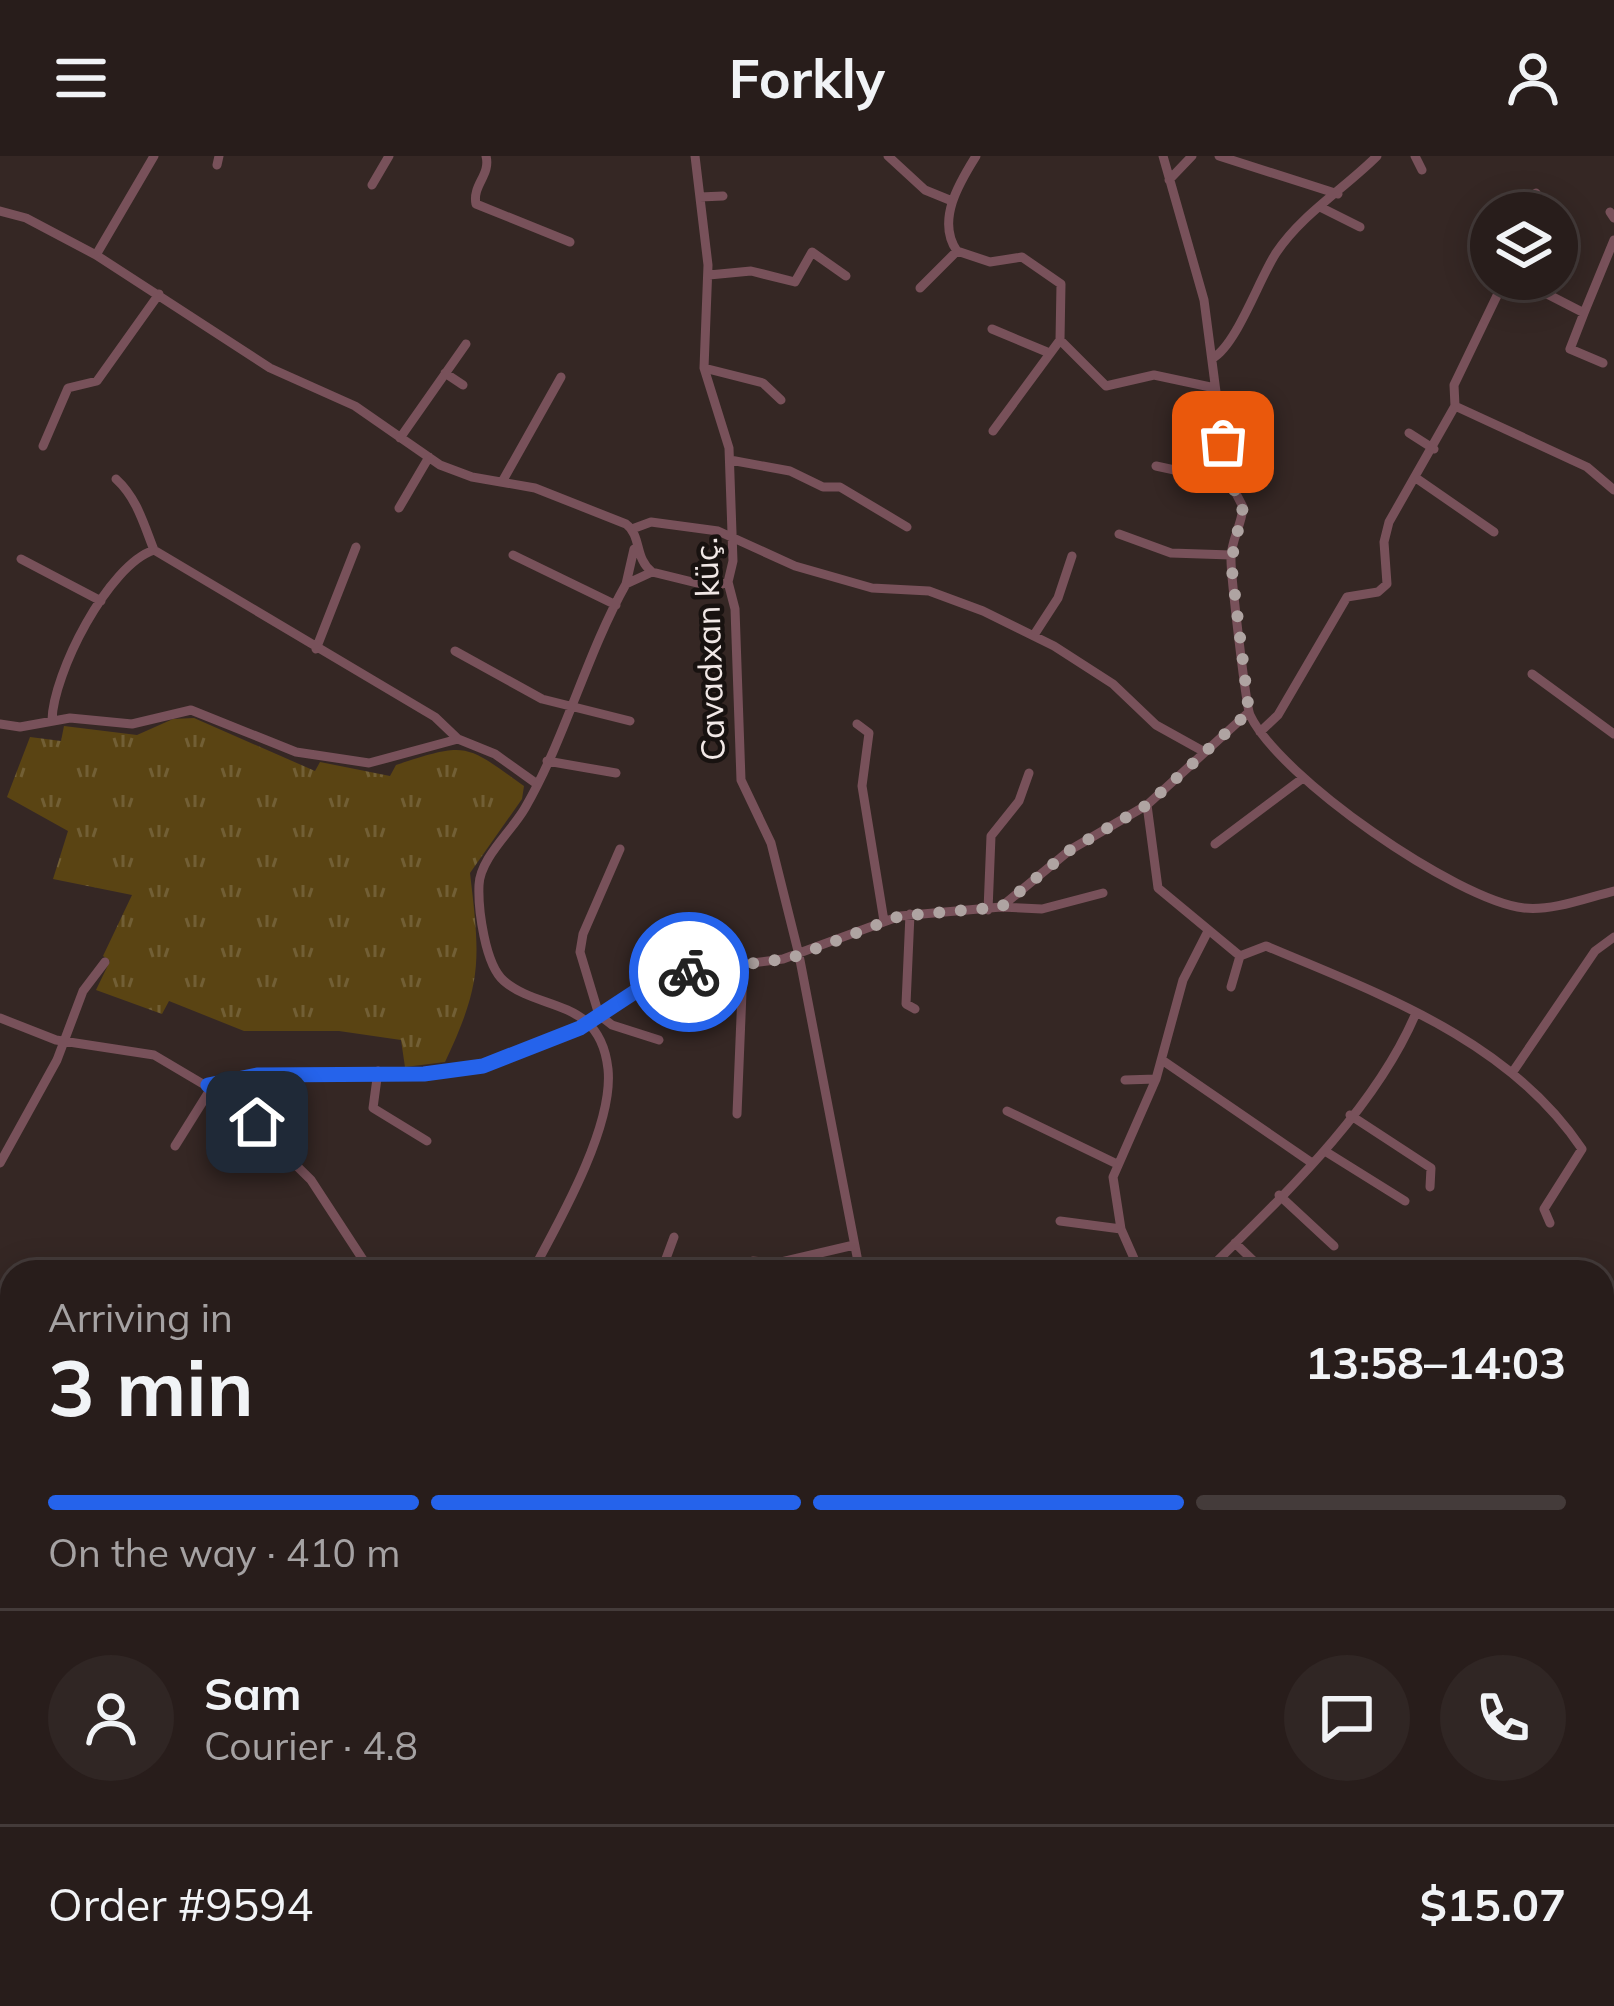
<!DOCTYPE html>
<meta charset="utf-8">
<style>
body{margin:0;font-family:Mulish,sans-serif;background:#302624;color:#f1f3f6;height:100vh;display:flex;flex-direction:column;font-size:45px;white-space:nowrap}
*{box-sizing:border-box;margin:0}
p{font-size:39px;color:#a5a2a3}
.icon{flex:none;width:66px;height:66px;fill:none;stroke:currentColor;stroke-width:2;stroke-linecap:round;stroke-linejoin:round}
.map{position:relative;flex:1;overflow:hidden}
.drawer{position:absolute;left:0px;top:1104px;width:1614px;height:747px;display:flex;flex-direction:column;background:#281d1b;border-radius:36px 36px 0 0;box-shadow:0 6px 30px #0003,0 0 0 3px #443b3a}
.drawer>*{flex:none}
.fabs{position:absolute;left:1470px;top:36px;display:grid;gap:24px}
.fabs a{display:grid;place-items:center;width:108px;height:108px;border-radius:50%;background:#281d1b;box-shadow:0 6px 30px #0003,0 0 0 3px #443b3a;font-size:60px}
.pin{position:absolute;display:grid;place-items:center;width:102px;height:102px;color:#fff;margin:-51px;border-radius:24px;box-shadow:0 6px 18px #0006}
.courier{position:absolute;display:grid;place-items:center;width:120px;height:120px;margin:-60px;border:9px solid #2563eb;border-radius:50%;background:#fff;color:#222;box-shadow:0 3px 15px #0007}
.headline em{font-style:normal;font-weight:700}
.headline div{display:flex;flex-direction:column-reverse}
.headline{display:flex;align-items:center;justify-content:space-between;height:204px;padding:0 48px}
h1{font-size:78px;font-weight:700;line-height:90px}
.bar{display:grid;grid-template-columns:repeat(4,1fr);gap:18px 12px;align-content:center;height:144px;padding:0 48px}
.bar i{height:15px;border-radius:9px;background:#443b3a}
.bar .selected{background:#2563eb}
.bar p{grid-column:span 4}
.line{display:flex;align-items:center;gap:30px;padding:0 48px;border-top:3px solid #443b3a}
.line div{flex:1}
.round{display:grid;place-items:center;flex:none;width:126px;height:126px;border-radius:63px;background:#302624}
header{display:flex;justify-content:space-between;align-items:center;height:156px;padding:0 48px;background:#281d1b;font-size:54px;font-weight:700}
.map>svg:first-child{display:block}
</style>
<header><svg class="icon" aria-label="menu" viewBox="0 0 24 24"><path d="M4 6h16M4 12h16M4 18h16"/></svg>Forkly<svg class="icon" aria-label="person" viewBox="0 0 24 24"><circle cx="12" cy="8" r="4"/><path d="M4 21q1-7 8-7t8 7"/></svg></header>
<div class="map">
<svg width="1614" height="1850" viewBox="0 0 1614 1850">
<defs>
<pattern id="industrial-furrows" width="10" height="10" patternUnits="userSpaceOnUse" patternTransform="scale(3)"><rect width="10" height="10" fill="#45302c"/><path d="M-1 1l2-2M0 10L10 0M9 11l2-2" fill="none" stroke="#604e4b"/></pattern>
<pattern id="park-tufts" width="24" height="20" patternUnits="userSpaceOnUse" patternTransform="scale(3)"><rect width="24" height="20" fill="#5a4413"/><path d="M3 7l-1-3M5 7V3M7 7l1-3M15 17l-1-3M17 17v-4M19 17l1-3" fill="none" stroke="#725f35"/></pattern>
</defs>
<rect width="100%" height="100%" fill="#352724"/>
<path fill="url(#industrial-furrows)" d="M 1602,1408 L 1614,1413 L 1614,1476 L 1608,1488 L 1602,1485 Z
M 384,1839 L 487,1839 L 485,1850 L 383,1850 Z
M 490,1839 L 675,1839 L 670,1850 L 488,1850 Z"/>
<path fill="url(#park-tufts)" d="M 194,562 L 315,615 L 320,606 L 390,620 L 396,609 C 467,586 464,587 524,630 L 522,643 L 470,717 C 480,803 483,826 445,906 L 405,911 L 401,884 L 339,875 L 244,875 L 169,845 L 162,858 L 96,834 L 110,805 L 103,800 L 132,739 L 53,723 L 68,675 L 7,641 L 30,581 L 61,585 L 64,570 L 137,579 L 173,563 Z"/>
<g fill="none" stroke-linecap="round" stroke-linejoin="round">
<path stroke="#78515a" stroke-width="9" d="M 486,0 C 491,19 472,29 476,48 L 570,86
M 695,0 L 708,109 L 704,212 L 729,292 L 733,405 L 728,426 L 735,453 L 741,624 L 771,687 L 799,799 L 860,1116
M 888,0 L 925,34 L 952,45
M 976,0 C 959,27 936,65 957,95 L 990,106 L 1022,101 L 1061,128 L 1060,184 L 1106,230 L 1154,219 L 1215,232
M 1163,0 L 1204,144 L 1227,320 L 1243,351 C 1242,369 1230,386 1231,404 C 1231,421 1246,550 1250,559 C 1279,621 1456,744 1524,752 C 1553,755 1586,742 1614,735
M 1219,0 L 1338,38
M 1415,0 L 1422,14
M 217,9 L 219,0
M 1169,24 L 1192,0
M 372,29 L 389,0
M 700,41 L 723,40
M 1322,52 L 1360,71
M 0,55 L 26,62 L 96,99 L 270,212 L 355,250 L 440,309 L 472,321 L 535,332 L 626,368 C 642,380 634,402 652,416
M 1610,56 L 1614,62
M 1529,57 L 1536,37
M 96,99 L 154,0
M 709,119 L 751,115 L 795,126 L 812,96 L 846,120
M 1518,123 L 1584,157 L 1614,84
M 920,132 L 957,95
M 1584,157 L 1570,193 L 1603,207
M 992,173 L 1047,196
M 1213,202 C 1237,188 1259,123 1276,97 C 1302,58 1344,33 1377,0
M 704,212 L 763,227 L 781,244
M 445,217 L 463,229
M 1455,250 L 1454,229 L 1505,123
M 993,275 L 1060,184
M 1409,277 L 1434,293
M 400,282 L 466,188
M 43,290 L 68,232 L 97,225 L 159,138
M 730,304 L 790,315 L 823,331 L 840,331 L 907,371
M 1156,310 L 1230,326
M 1416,322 L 1494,376
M 116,323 C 137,342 144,369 154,394
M 502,326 L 561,221
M 399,352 L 429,301
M 632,373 L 651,366 L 718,375 L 795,410 L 872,432 L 929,435 L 983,455 L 1054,490 L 1113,528 L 1156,569 L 1201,594
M 1119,378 L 1171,397 L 1231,399
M 513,399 L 616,449
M 21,403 L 101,445
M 626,428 L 634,393
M 1034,479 L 1058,442 L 1072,400
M 316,493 L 356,391
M 455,495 L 542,543 L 630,565
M 1532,518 L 1614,578
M 52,564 C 53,518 108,409 154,394 L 435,561 L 458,583
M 0,568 L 20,571 L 70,562 L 132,568 L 191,554 L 296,596 L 369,607 L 458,583 L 495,598 L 537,628
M 857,568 L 869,577 L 862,630 L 884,765
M 1260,576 L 1278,559 L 1347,441 L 1378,436 L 1387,428 L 1384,386 L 1389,366 L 1455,250 L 1587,311 L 1614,334
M 547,605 L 616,617
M 1147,649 L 1158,732 L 1240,800 L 1266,790 C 1382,839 1509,884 1582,993 L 1544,1053 L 1550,1067
M 1215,688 L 1303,622
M 620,693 L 583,778 L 580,796 L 599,859 L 612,869 L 659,884
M 1001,751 L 1042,753 L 1103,737
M 988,754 L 991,680 L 1019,645 L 1029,617
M 910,758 L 906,848 L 915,853
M 1231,831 L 1240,800
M 0,862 L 56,884 L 154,899 L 230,944 L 311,1024 L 371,1116
M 1162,904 L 1312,1007
M 378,915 L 373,952 L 427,985
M 1512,917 L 1595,795 L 1614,781
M 1125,924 L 1156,923
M 1007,955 L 1117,1008
M 737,958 L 743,812
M 1350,959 L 1431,1012 L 1430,1031
M 175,990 L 215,926 L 257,919 L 425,918 L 483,910 L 580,872 L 665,818 L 783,803 L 900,760 L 1001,751 L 1070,694 L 1147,649 L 1249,556
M 1328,997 L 1405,1045
M 0,1007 L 57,904 L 83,835 L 105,806
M 1279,1039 L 1334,1090
M 1060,1065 L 1121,1073
M 1235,1087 L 1265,1116
M 753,1105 L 777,1107 L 854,1089
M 532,1116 C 559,1066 614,970 608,913 C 600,841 540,856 504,825 C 485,809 478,753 479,729 C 480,702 512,675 525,652 C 566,581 586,499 626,428 L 652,416 L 713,431 L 728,426
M 661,1116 L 674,1081
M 864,1116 L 937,1107
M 1140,1116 L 1121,1073 L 1113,1021 L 1156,923 L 1183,824 L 1207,777
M 1206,1116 C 1281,1042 1374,956 1416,857
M 0,1131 L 12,1143
M 1602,1227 L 1614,1236
M 1602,1351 L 1614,1334
M 1602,1402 L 1614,1409
M 0,1488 L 12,1496
M 1602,1567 L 1614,1576
M 1602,1632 L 1614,1614
M 0,1722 L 12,1729
M 1602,1835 L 1614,1814
M 182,1839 L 197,1850
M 924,1839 L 927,1850
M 987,1839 L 1012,1850
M 1368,1839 L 1372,1850
M 1485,1839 L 1493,1850
M 250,1850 L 259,1839
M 678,1850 L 683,1839
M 1143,1850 L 1147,1839
M 1592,1850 L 1600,1839"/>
</g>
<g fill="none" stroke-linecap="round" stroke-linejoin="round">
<path stroke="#afa4a2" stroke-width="12" stroke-dasharray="0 21.6" d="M 689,816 L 791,802 L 900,760 L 1001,751 L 1070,694 L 1147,649 L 1249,556 L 1231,406 L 1243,351 L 1227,320 L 1223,286"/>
<path stroke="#2563eb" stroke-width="15" d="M 257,966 L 208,929 L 257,919 L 424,918 L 483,910 L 580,872 L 659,820 L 689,816"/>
</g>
<g text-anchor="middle" stroke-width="9" stroke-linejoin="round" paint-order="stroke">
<g font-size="33" fill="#f1e8e6" stroke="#181210">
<text transform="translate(709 493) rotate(-92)" y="12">Cavadxan küç.</text>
</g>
</g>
</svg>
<div class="fabs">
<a><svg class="icon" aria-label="layers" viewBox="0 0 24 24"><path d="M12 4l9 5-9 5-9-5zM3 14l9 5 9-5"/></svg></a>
</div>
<div class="pin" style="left:1223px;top:286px;background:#ea580c"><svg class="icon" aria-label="bag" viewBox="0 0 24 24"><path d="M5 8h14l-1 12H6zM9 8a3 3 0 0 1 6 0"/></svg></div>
<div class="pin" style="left:257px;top:966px;background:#1f2937"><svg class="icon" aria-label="home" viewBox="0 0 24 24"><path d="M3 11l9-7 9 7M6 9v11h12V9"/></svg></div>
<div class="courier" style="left:689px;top:816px"><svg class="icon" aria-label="bike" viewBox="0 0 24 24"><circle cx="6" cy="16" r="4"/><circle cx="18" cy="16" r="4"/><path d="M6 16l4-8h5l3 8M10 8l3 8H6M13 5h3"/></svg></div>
<section class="drawer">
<div class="headline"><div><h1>3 min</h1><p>Arriving in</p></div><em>13:58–14:03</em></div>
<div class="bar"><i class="selected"></i><i class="selected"></i><i class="selected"></i><i></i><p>On the way · 410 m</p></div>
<div class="line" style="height:216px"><a class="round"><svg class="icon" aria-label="person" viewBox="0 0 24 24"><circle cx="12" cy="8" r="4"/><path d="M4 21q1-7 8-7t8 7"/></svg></a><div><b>Sam</b><p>Courier · 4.8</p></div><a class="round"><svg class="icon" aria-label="chat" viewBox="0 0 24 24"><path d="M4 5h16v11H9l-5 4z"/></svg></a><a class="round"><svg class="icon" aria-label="phone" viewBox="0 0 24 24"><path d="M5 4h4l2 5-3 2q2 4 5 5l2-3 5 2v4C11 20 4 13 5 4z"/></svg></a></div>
<div class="line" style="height:156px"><div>Order #9594</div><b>$15.07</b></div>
</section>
</div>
